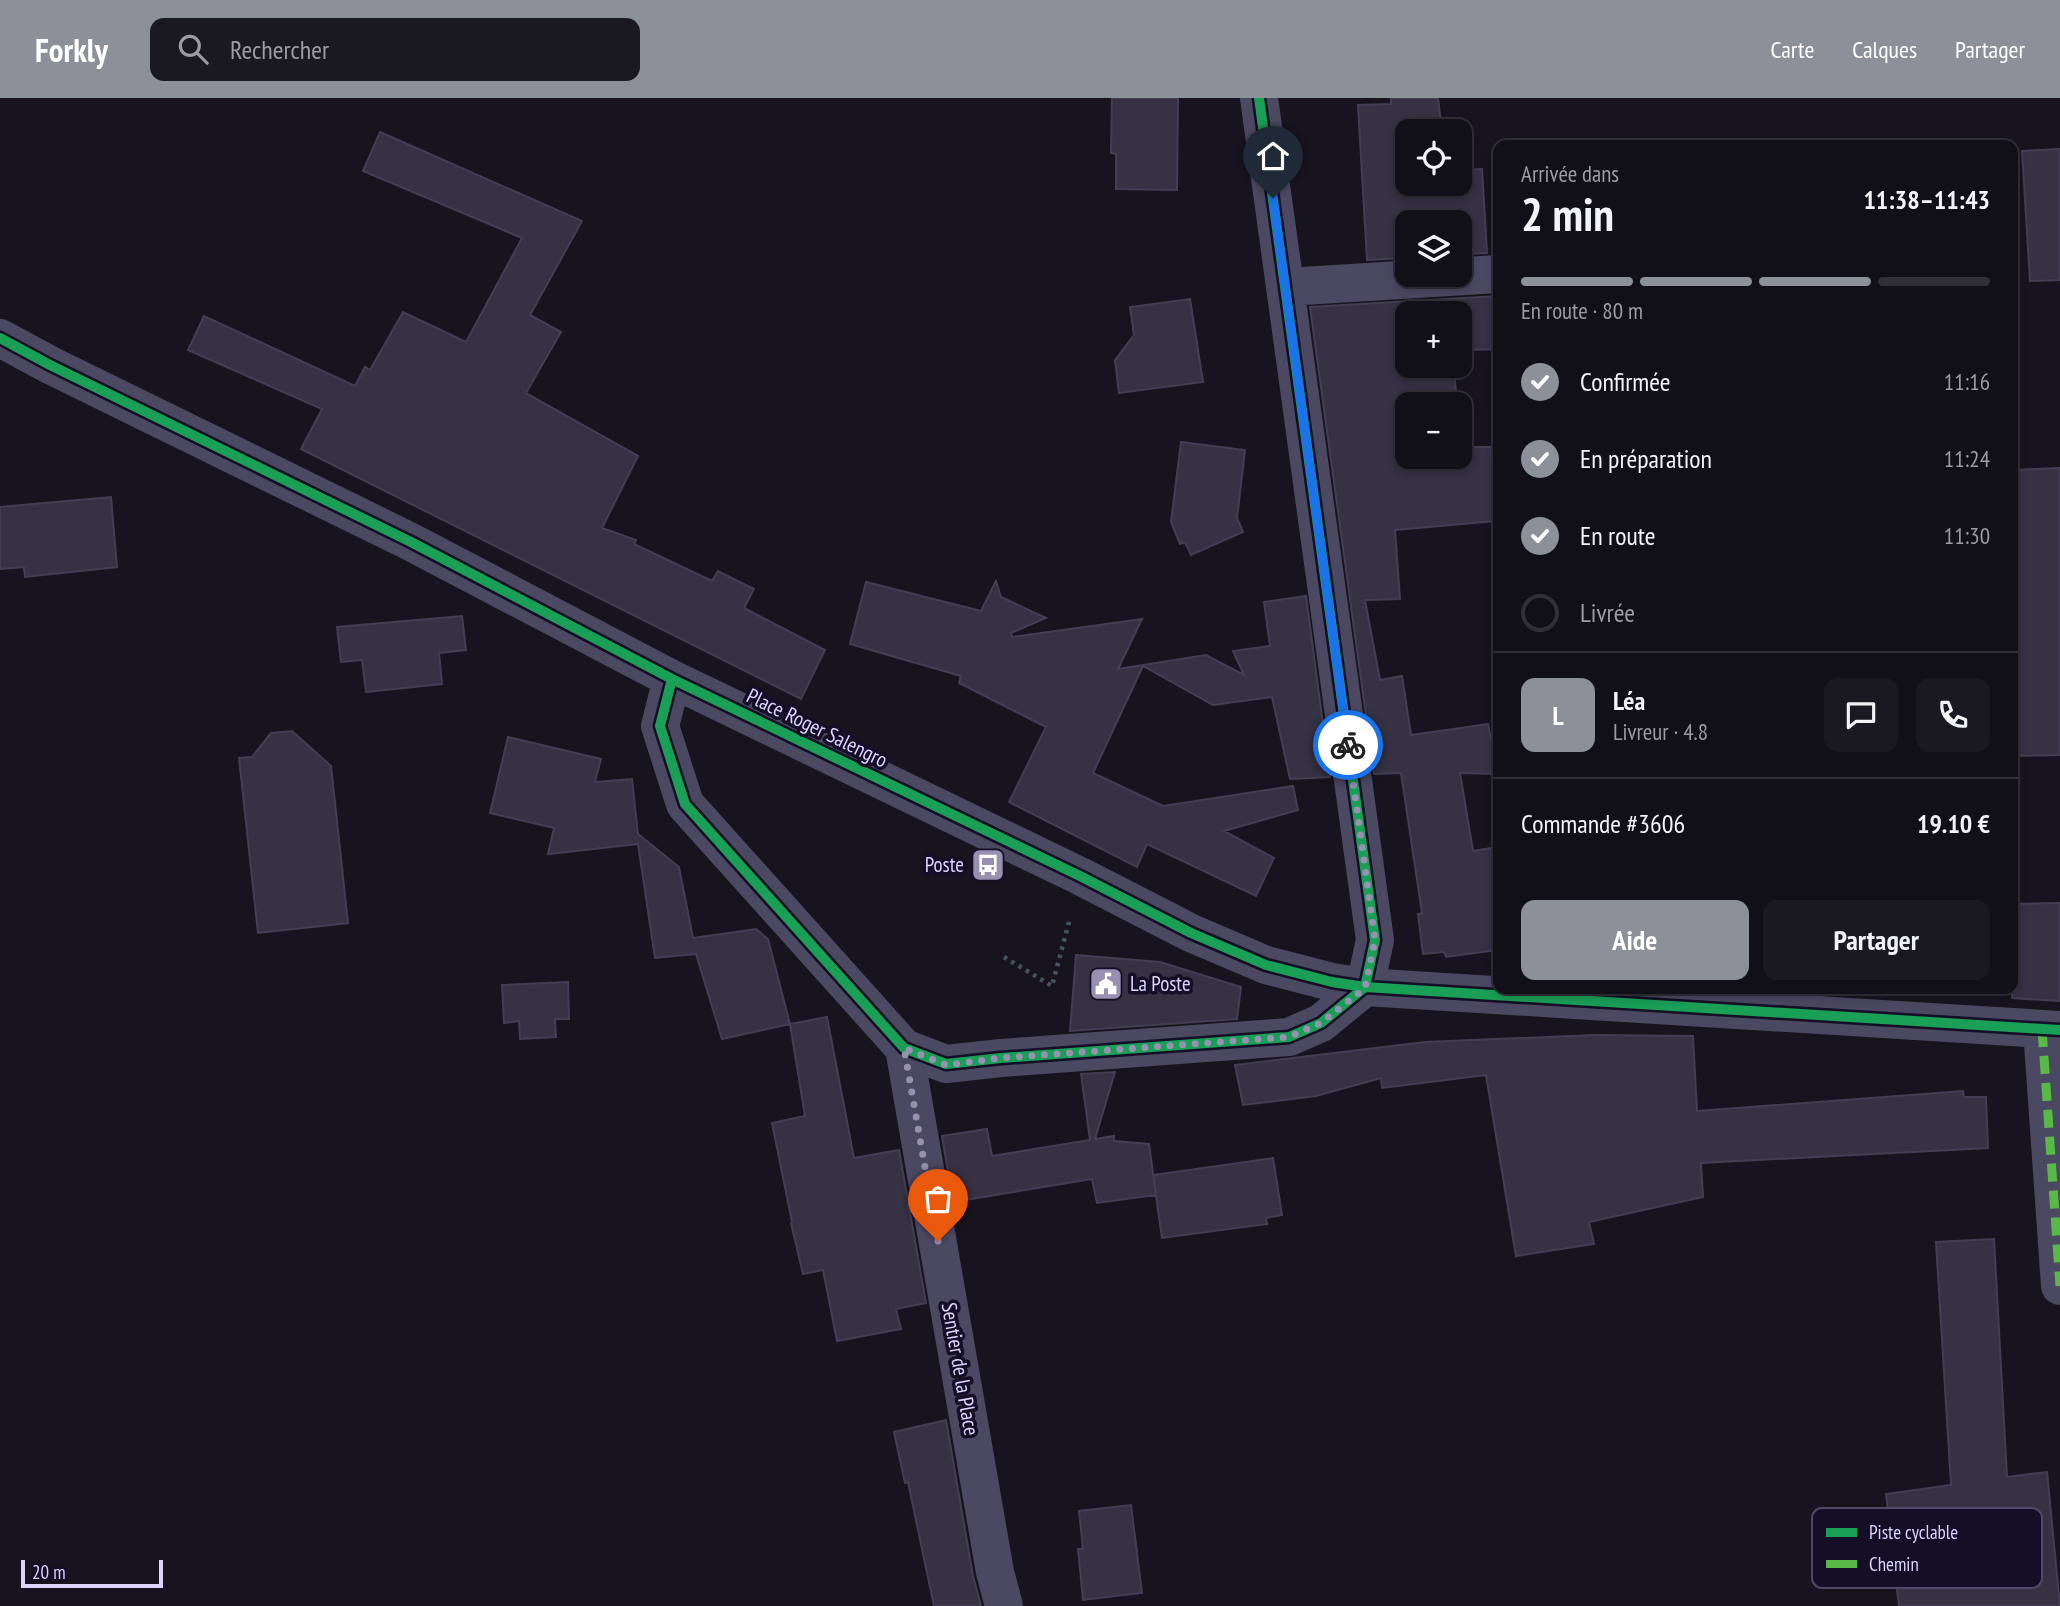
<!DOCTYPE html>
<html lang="fr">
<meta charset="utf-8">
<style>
body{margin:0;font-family:"PT Sans Narrow",sans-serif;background:#1a1821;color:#f1f3f6;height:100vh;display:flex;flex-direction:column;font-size:26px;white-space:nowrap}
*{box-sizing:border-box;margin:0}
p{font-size:23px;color:#9c9ca2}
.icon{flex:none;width:38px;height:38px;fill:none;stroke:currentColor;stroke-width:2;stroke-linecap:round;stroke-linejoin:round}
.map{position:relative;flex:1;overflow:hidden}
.drawer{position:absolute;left:1493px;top:42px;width:525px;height:854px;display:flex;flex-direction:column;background:#110f18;border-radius:14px;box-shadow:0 4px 10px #0003,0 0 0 2px #302f37}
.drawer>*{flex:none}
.fabs{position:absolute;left:1395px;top:21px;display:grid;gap:14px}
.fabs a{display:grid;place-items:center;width:77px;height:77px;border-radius:14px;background:#110f18;box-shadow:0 4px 10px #0003,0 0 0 2px #302f37;font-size:35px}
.scale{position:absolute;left:21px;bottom:18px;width:142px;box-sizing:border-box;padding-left:7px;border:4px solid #dcd3ff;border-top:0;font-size:19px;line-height:24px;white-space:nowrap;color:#dcd3ff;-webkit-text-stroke:5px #140e26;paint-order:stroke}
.pin{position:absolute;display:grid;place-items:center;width:60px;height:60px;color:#fff;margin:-72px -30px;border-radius:50% 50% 50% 0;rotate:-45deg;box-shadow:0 0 7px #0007}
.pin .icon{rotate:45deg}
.courier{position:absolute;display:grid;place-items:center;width:70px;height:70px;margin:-35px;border:5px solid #1a73e8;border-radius:50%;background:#fff;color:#222;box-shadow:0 2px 9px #0007}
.overview em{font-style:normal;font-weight:800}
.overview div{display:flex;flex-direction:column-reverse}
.overview{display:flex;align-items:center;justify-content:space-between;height:119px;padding:0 28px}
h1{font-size:46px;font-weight:800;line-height:52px}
.bar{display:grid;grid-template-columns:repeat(4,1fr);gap:10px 7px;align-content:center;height:84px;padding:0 28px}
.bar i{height:9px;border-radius:5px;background:#302f37}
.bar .on{background:#8c9099}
.bar p{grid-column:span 4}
.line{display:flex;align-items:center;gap:18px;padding:0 28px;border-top:2px solid #302f37}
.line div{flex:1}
.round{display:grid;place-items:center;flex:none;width:74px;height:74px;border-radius:14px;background:#1a1821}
ol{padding:0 28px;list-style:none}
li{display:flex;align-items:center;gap:21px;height:77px}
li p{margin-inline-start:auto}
li .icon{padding:7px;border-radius:50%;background:#8c9099;color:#fff;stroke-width:4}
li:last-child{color:#9c9ca2}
li i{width:38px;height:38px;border:4px solid #302f37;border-radius:50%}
.primary-button{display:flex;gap:14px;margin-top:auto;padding:14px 28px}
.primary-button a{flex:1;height:80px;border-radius:14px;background:#8c9099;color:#fff;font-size:28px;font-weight:800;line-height:80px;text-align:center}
.primary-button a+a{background:#1a1821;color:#f1f3f6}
header{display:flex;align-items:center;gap:42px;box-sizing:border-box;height:98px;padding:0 35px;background:#8c9099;color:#fff}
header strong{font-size:33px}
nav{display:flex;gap:38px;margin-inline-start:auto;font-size:24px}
.search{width:490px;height:63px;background:#1a1821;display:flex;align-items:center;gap:18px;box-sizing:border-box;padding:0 24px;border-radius:14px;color:#9c9ca2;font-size:26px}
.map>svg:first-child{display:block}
</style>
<header>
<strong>Forkly</strong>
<div class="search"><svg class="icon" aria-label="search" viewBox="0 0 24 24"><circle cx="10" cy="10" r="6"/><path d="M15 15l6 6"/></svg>Rechercher</div>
<nav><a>Carte</a><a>Calques</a><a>Partager</a></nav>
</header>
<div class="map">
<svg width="2060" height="1508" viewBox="0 0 2060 1508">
<rect width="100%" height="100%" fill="#171420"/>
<path fill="#363143" stroke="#443e55" stroke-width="2" fill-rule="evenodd" d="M 1112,0 L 1178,0 L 1177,92 L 1116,91 L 1116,56 L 1111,55 Z
M 1391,0 L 1438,0 L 1442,33 L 1407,33 L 1407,86 L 1460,86 L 1460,72 L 1482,71 L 1487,155 L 1460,156 L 1460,124 L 1407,124 L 1407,160 L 1367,162 L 1358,7 L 1391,6 Z
M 380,34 L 582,123 L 530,217 L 561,234 L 526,295 L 638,358 L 602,430 L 636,442 L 634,446 L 712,483 L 718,473 L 754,491 L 744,510 L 825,552 L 801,601 L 301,351 L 322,311 L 188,252 L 204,218 L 355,288 L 365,269 L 370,272 L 403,214 L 466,244 L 522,140 L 363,73 Z
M 2060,51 L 2060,182 L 2030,183 L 2022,53 Z
M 1498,198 L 1498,251 L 1466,252 L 1467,272 L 1454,272 L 1457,306 L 1407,306 L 1407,359 L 1460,359 L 1460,334 L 1461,349 L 1491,349 L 1495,423 L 1395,432 L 1400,501 L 1365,502 L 1380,582 L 1402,578 L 1411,637 L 1488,626 L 1498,676 L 1460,675 L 1473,753 L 1498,749 L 1498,852 L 1446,859 L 1444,854 L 1423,856 L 1418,816 L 1422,815 L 1401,675 L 1374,676 L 1310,209 ZM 1407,215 L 1460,215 L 1460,268 L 1407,268 Z
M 1190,201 L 1203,284 L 1119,295 L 1115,262 L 1134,237 L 1130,209 Z
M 1181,344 L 1245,352 L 1237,420 L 1243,434 L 1191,457 L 1185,444 L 1180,446 L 1171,424 Z
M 2060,370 L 2060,657 L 2012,658 L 2012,372 Z
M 111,399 L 117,469 L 25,479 L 24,469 L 0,471 L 0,409 Z
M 996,483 L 1001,499 L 1046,520 L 1011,535 L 1012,539 L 1142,521 L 1118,571 L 1206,557 L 1244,577 L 1233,553 L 1270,548 L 1264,504 L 1306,498 L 1330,679 L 1290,681 L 1272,599 L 1213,607 L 1143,568 L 1093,675 L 1163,708 L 1293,688 L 1298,712 L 1224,733 L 1274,760 L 1256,798 L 1147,746 L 1137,769 L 1009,704 L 1046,629 L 959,585 L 961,578 L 850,546 L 866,484 L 981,513 Z
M 462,518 L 466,552 L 439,555 L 442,586 L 366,594 L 362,562 L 341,564 L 337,529 Z
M 292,633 L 331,668 L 348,825 L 258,835 L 239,660 L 252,659 L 271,635 Z
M 508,639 L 601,661 L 595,684 L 632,681 L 638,736 L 679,769 L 693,840 L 756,831 L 768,841 L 790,926 L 722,941 L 696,856 L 655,860 L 638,746 L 548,756 L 554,730 L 490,715 Z
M 2060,805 L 2060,903 L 2012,900 L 2012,806 Z
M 1076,857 L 1160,864 L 1241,889 L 1237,921 L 1070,933 Z
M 568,884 L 569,921 L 555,921 L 556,939 L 520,941 L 519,923 L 504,925 L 502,887 Z
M 827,919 L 854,1060 L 899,1052 L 926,1205 L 896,1211 L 901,1231 L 837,1243 L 823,1172 L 803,1176 L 791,1125 L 792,1124 L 772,1025 L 805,1018 L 790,926 Z
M 1595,937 L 1693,938 L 1697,1013 L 1963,993 L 1964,999 L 1986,999 L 1988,1050 L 1701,1065 L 1703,1099 L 1589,1124 L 1594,1146 L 1516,1158 L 1486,977 L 1382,990 L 1381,980 L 1316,998 L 1243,1007 L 1235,967 L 1425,944 Z
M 1115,974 L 1095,1041 L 1114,1038 L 1114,1043 L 1149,1046 L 1156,1097 L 1097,1105 L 1092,1081 L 953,1104 L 942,1038 L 987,1031 L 992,1058 L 1090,1042 L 1081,976 Z
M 1273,1060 L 1282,1117 L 1266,1120 L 1267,1126 L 1162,1140 L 1153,1077 Z
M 1994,1141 L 2007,1379 L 2047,1374 L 2060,1508 L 1899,1508 L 1886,1396 L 1951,1387 L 1936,1144 Z
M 946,1322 L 973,1478 L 981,1508 L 934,1508 L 908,1384 L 905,1385 L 894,1334 Z
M 1131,1407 L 1142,1495 L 1083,1502 L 1078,1451 L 1083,1451 L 1079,1413 Z"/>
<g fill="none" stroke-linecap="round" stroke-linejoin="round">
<path stroke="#465262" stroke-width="4.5" stroke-dasharray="3.5 5" stroke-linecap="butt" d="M 1004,859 L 1052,888 L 1070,820"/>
<path stroke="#4b4861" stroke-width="38" d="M 1259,0 L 1375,842 L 1365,889
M 1286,189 L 1498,176
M 0,240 L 50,267 L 411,444 L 672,581 L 1080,778 L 1191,835 L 1266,867 L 1332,884 L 1365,889 L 2060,932
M 672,581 L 660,628 L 685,706 L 904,950 L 946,966 L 1001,960 L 1289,939 L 1321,925 L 1365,889
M 2042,931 L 2060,1188
M 904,950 L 995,1474 L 1004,1508"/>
<path stroke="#58b947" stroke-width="9" stroke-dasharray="18 9" stroke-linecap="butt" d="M 2042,931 L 2060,1188"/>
<defs>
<path id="cycleway" d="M 1259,0 L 1375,842 L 1365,889
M 0,240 L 50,267 L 411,444 L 672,581 L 1080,778 L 1191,835 L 1266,867 L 1332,884 L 1365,889 L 2060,932
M 672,581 L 660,628 L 685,706 L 904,950 L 946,966 L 1001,960 L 1289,939 L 1321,925 L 1365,889"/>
</defs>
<use href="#cycleway" stroke="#140e26" stroke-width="15"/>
<use href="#cycleway" stroke="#1a9f57" stroke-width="10"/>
</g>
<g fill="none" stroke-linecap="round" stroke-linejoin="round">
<path stroke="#9790b1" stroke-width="7" stroke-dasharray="0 12.6" d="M 938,1143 L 904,950 L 946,967 L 1001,960 L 1289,939 L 1321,925 L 1365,890 L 1375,842 L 1348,647"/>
<path stroke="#1a73e8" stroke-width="9" d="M 1273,100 L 1348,647"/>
</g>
<defs>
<symbol id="bus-square" viewBox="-11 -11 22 22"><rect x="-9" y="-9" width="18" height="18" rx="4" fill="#9790b1" stroke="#140e26"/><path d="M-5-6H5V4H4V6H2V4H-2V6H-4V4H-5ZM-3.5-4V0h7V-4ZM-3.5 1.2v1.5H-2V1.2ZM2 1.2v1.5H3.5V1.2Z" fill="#fff"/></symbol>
<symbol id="civic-square" viewBox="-11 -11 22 22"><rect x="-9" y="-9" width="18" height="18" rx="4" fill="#9790b1" stroke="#140e26"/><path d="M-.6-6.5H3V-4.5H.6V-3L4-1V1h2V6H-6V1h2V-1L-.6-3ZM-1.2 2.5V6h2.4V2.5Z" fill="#fff"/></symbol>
</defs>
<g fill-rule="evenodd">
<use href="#bus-square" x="969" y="748" width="38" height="38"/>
<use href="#civic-square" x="1087" y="867" width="38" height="38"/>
</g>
<g text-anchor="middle" stroke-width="7" stroke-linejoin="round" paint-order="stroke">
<g font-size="21" fill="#dcd3ff" stroke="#140e26">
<text transform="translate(817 630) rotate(26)" y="7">Place Roger Salengro</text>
<text transform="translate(960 1271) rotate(80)" y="7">Sentier de la Place</text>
</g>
<g font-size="21" fill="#dcd3ff" stroke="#140e26" text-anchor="end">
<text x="964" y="774">Poste</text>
<text x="1130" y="893" text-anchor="start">La Poste</text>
</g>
</g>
<rect x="1812" y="1410" width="230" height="80" rx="10" fill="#140e26" stroke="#504967" stroke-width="2"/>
<rect x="1826" y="1430" width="31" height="9" fill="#1a9f57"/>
<rect x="1826" y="1462" width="31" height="8" fill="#58b947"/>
<g font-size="19" fill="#dcd3ff">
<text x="1869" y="1441">Piste cyclable</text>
<text x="1869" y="1473">Chemin</text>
</g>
</svg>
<div class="fabs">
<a><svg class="icon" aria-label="locate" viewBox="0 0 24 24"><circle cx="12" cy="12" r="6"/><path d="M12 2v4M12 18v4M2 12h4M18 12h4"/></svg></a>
<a><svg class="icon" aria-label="layers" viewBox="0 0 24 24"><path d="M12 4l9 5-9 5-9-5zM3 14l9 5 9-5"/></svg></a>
<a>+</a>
<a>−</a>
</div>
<div class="scale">20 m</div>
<div class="pin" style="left:938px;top:1143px;background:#ea580c"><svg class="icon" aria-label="bag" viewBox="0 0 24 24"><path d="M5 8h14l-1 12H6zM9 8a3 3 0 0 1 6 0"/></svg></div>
<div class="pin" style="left:1273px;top:100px;background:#1f2937"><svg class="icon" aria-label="home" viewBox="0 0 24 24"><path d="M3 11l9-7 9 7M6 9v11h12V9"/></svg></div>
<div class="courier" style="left:1348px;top:647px"><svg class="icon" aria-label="bike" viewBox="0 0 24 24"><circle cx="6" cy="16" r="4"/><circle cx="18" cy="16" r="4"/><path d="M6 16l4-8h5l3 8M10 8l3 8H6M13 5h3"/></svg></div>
<section class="drawer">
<div class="overview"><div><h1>2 min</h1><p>Arrivée dans</p></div><em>11:38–11:43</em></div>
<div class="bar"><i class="on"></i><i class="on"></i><i class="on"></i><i></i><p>En route · 80 m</p></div>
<ol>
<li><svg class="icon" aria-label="check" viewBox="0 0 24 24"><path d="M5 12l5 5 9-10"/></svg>Confirmée<p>11:16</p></li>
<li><svg class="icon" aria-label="check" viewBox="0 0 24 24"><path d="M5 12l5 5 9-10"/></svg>En préparation<p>11:24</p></li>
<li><svg class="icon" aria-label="check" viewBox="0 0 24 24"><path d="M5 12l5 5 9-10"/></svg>En route<p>11:30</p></li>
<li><i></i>Livrée</li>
</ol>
<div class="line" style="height:126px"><b class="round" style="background:#8c9099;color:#fff">L</b><div><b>Léa</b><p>Livreur · 4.8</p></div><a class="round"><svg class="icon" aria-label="chat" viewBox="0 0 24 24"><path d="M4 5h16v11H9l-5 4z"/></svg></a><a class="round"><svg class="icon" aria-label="phone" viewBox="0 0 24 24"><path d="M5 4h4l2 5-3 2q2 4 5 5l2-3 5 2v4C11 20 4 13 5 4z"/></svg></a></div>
<div class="line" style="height:91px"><div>Commande #3606</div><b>19.10 €</b></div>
<div class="primary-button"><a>Aide</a><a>Partager</a></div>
</section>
</div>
